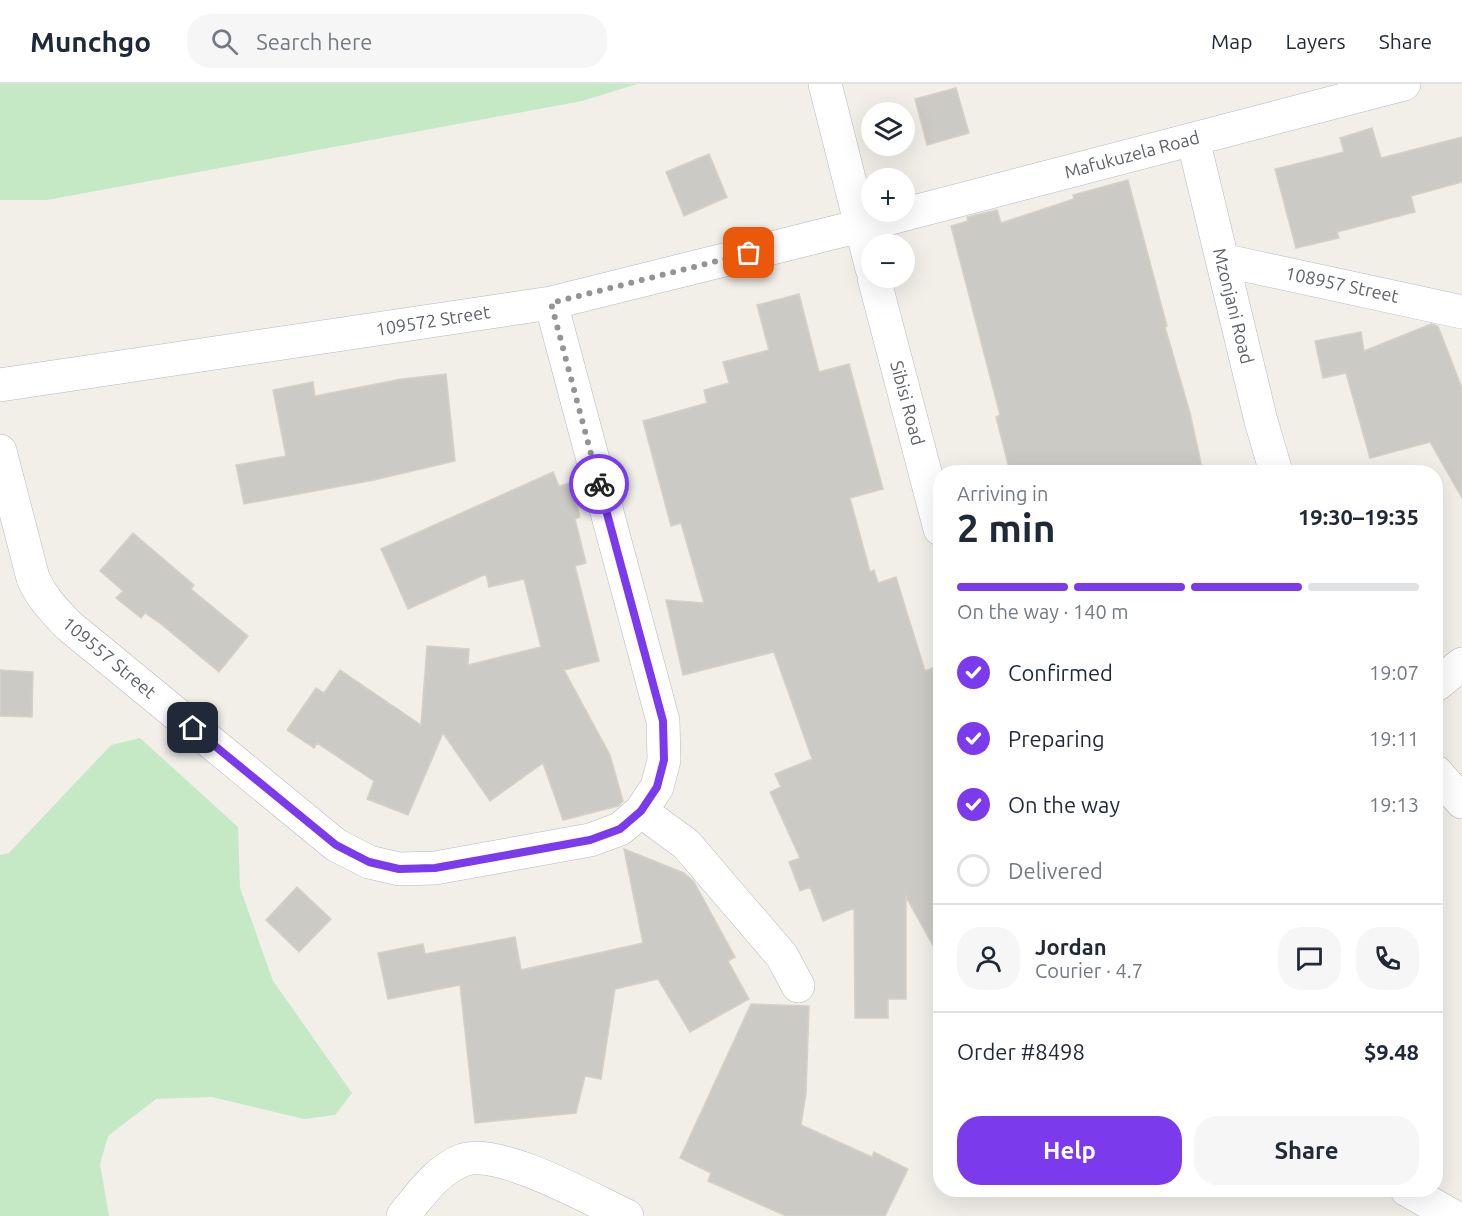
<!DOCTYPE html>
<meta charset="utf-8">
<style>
body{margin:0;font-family:Ubuntu,sans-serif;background:#f6f6f7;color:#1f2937;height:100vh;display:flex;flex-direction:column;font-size:22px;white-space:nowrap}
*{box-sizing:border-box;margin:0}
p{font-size:20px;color:#747a83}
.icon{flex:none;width:33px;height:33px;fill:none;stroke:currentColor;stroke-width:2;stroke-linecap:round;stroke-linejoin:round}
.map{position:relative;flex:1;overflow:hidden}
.side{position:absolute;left:933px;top:381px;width:510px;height:732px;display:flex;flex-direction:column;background:#fff;border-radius:24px;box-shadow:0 6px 24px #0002}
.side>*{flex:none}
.tools{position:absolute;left:861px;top:18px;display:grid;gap:12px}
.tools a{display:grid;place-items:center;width:54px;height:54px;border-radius:50%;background:#fff;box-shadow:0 6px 24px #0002;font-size:30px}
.pin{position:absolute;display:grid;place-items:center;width:51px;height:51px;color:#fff;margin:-26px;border-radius:12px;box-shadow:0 3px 9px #0006}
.courier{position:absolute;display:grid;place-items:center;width:60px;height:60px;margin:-30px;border:4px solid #7c3aed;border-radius:50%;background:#fff;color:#222;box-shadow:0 2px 8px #0007}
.headline em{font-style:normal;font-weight:700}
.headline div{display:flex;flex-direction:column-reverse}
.headline{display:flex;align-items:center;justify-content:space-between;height:102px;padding:0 24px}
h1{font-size:39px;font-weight:700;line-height:45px}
.bar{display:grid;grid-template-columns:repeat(4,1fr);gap:9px 6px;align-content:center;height:72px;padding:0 24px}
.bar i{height:8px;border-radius:4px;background:#e0e1e3}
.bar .active{background:#7c3aed}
.bar p{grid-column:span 4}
.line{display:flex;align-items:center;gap:15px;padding:0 24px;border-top:2px solid #e0e1e3}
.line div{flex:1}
.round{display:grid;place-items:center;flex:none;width:63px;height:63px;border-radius:24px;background:#f6f6f7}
ol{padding:0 24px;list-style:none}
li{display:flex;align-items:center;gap:18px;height:66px}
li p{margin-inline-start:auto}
li .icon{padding:6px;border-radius:50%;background:#7c3aed;color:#fff;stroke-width:4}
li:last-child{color:#747a83}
li i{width:33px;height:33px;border:3px solid #e0e1e3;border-radius:50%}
.button{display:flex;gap:12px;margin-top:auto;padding:12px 24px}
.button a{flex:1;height:69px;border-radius:24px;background:#7c3aed;color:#fff;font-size:24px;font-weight:700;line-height:69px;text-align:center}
.button a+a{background:#f6f6f7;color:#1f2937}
header{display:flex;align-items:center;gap:36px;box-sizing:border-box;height:84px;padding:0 30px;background:#fff;border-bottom:2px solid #e0e1e3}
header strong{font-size:28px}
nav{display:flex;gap:33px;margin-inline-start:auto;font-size:21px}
.search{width:420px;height:54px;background:#f6f6f7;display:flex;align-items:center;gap:15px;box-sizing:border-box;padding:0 21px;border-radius:24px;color:#747a83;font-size:22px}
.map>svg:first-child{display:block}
</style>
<header>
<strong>Munchgo</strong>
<div class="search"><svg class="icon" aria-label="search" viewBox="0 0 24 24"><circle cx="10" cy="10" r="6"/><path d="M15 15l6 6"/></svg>Search here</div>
<nav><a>Map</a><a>Layers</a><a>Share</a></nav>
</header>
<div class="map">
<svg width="1462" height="1132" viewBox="0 0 1462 1132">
<rect width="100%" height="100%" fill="#f1efe8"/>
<path fill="#c5e8c5" d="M 0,0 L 637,0 L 582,17 L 47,116 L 0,116 Z
M 140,654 L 238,743 L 240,804 L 273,897 L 352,1009 L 335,1031 L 304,1035 L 212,1013 L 156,1015 L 108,1052 L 100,1080 L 109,1132 L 0,1132 L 0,771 L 9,769 L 111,661 Z"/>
<path fill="#cccac5" stroke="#d6d1c6" stroke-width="1.5" d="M 956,4 L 969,49 L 927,61 L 915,15 Z
M 1372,44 L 1381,74 L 1462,53 L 1462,98 L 1411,112 L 1415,128 L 1337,148 L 1339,154 L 1296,164 L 1275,85 L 1344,68 L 1340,54 Z
M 709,70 L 727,113 L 684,132 L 666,88 Z
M 1128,96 L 1167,242 L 1165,243 L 1190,329 L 1203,388 L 1010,388 L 996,333 L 1000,331 L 951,142 L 968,137 L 967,133 L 997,126 L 1001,139 L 1074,115 L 1073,111 Z
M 799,210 L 819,288 L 849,280 L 883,405 L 850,414 L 870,488 L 874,486 L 878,499 L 896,493 L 925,587 L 940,581 L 940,874 L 906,813 L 906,915 L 888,915 L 888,934 L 855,934 L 854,824 L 823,837 L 810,803 L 800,807 L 789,778 L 800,774 L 770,708 L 781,703 L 775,690 L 812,675 L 774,568 L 683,591 L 666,516 L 704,519 L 681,439 L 671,442 L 643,337 L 707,319 L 704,306 L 729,299 L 723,278 L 769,266 L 757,221 Z
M 1431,240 L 1438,242 L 1462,304 L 1462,414 L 1430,358 L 1370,374 L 1346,289 L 1323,294 L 1315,257 L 1361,248 L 1364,267 Z
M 446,290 L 455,377 L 374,396 L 244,420 L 236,381 L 286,372 L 273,306 L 313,298 L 315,312 L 402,295 Z
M 553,388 L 559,402 L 571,399 L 580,433 L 575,435 L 586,479 L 575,482 L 599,577 L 564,586 L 610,671 L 623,717 L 618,722 L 563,736 L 543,679 L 490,717 L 443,649 L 408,731 L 367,715 L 374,697 L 317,659 L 314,664 L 287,646 L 316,604 L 324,609 L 340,586 L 421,641 L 427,562 L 469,565 L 468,581 L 541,563 L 524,495 L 489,503 L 486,490 L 408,525 L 381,465 Z
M 133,449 L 194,501 L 191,505 L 248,552 L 219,588 L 161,540 L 145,529 L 141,534 L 116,514 L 123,507 L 100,487 Z
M 0,586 L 33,588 L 32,633 L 0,632 Z
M 624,765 L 684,789 L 694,798 L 735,873 L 728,877 L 749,915 L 690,948 L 658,895 L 615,905 L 601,995 L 585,992 L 576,1029 L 475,1039 L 460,901 L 388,915 L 378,869 L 423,860 L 425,870 L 515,853 L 521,886 L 643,859 Z
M 297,803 L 331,835 L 299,868 L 266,836 Z
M 751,920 L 809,922 L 806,1009 L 801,1041 L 872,1073 L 874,1068 L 908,1085 L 885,1132 L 786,1132 L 708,1097 L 711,1089 L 680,1074 Z"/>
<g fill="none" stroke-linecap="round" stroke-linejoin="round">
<defs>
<path id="minor" d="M 1193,55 L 1261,337 L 1276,388
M 1222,176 L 1462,228
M 0,301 L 551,219 L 860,142 L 1404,0
M 0,367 L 33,494 C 41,513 54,526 68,541 L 336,761 L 369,778 L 399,785 L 435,784 L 590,756 L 620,745 L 641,727 L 657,703 L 664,676 L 663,637 L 551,219
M 1436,601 L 1462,580
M 1436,688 L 1462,718
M 641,727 L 686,760 L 782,872 L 798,902
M 403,1132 C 420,1111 437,1086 463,1076 C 499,1063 592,1116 627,1132"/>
<path id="tertiary" d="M 825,0 L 872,185
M 874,194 L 940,445
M 1407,1106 L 1453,1132"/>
</defs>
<use href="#minor" stroke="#b5b8bc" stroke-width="34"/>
<use href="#tertiary" stroke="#b5b8bc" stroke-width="34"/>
<use href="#minor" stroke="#fff" stroke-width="33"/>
<use href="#tertiary" stroke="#fff" stroke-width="33"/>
</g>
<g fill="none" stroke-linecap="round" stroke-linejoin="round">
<path stroke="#929495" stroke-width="6" stroke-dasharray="0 10.8" d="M 599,400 L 551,219 L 749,169"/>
<path stroke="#7c3aed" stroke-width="8" d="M 193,644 L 336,761 L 369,778 L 399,785 L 435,784 L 546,764 L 590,756 L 620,745 L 641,727 L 657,703 L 664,676 L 663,637 L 599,400"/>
</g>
<g text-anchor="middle" stroke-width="4.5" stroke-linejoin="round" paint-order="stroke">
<g font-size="18" fill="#5f6368" stroke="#fff">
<text transform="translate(1132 71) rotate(-15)" y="6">Mafukuzela Road</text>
<text transform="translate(1342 201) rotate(12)" y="6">108957 Street</text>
<text transform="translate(1233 222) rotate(76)" y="6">Mzonjani Road</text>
<text transform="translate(433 237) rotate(-9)" y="6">109572 Street</text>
<text transform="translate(907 319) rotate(75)" y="6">Sibisi Road</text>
<text transform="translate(109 574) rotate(40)" y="6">109557 Street</text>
</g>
</g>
</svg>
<div class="tools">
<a><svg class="icon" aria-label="layers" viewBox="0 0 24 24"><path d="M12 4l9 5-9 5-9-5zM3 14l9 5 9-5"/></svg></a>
<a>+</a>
<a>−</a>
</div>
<div class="pin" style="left:749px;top:169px;background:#ea580c"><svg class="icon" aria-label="bag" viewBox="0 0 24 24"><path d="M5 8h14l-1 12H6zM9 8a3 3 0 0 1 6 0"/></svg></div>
<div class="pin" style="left:193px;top:644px;background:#1f2937"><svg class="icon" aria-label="home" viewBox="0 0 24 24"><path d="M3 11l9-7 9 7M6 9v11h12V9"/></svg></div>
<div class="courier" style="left:599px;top:400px"><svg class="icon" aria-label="bike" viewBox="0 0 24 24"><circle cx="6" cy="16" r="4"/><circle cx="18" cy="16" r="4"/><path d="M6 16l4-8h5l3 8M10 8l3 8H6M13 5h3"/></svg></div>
<section class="side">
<div class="headline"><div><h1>2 min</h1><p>Arriving in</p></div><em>19:30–19:35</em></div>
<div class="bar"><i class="active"></i><i class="active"></i><i class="active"></i><i></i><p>On the way · 140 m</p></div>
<ol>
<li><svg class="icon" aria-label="check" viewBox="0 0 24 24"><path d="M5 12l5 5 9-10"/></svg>Confirmed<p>19:07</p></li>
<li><svg class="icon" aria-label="check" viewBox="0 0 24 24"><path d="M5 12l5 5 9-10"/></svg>Preparing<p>19:11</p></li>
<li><svg class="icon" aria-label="check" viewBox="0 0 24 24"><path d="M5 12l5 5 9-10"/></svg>On the way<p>19:13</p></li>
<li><i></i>Delivered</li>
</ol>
<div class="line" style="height:108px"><a class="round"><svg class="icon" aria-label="person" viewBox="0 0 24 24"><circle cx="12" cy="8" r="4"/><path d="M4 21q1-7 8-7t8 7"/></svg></a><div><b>Jordan</b><p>Courier · 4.7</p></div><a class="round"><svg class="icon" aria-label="chat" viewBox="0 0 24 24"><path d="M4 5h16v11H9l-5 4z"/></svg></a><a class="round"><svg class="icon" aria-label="phone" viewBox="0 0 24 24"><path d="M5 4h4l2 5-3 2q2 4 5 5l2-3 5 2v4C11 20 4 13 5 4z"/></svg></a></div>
<div class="line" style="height:78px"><div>Order #8498</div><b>$9.48</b></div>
<div class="button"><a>Help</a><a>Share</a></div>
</section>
</div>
